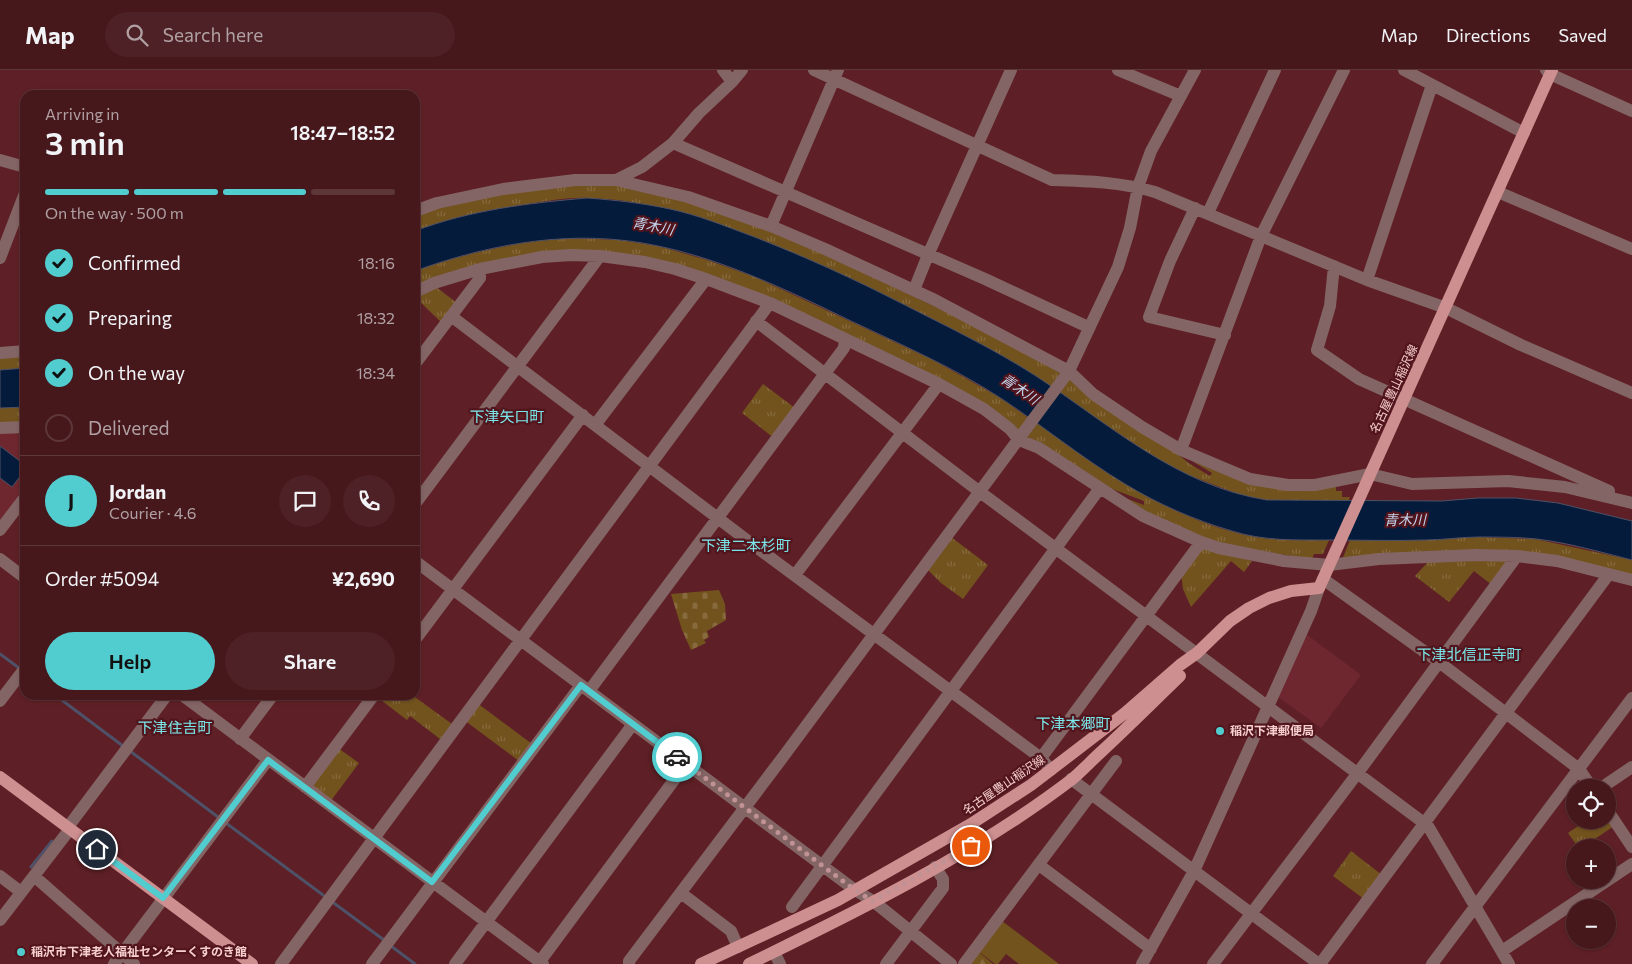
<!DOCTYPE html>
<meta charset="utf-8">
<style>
body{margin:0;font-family:Commissioner,"Noto Sans JP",sans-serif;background:#4d2125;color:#f1f3f6;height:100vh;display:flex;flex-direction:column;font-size:19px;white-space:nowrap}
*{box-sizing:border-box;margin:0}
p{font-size:16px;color:#b0a0a3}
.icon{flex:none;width:28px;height:28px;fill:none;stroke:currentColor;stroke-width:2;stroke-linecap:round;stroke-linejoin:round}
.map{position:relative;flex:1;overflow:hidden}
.panel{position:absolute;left:20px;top:20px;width:400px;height:610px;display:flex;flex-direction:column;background:#46181c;border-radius:15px;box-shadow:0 1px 4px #0004,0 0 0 1px #5e373b}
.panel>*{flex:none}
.buttons{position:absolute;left:1566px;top:709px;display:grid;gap:10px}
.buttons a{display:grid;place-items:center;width:50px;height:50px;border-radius:50%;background:#46181c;box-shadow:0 1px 4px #0004,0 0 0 1px #5e373b;font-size:25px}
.pin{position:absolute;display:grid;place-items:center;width:42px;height:42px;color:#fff;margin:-21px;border:2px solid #fff;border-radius:50%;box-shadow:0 1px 5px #0007}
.courier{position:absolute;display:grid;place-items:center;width:50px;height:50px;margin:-25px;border:4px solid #52cdcf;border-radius:50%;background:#fff;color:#222;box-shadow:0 1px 6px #0007}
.summary em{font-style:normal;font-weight:600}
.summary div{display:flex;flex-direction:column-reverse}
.summary{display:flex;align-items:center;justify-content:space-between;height:85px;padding:0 25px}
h1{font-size:32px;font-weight:600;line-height:38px}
.bar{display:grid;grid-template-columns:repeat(4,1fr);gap:8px 5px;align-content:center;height:60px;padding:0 25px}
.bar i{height:6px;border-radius:4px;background:#5e373b}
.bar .current{background:#52cdcf}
.bar p{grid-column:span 4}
.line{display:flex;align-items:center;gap:12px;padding:0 25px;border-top:1px solid #5e373b}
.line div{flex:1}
.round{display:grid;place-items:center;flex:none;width:52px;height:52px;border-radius:26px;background:#4d2125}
ol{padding:0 25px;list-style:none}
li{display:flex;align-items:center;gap:15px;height:55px}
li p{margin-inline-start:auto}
li .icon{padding:5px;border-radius:50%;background:#52cdcf;color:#111;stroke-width:4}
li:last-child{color:#b0a0a3}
li i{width:28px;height:28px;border:2px solid #5e373b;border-radius:50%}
.cta{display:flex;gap:10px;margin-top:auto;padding:10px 25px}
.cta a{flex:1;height:58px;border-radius:30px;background:#52cdcf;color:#111;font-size:20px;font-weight:600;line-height:58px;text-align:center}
.cta a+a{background:#4d2125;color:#f1f3f6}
header{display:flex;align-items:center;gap:30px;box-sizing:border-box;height:70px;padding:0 25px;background:#46181c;border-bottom:1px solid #5e373b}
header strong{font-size:24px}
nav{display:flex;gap:28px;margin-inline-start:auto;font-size:18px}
.search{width:350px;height:45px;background:#4d2125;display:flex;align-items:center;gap:12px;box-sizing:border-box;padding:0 18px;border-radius:28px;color:#b0a0a3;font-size:19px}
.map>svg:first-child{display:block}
</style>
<header>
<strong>Map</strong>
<div class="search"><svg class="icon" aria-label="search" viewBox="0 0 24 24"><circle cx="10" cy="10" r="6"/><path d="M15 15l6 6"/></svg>Search here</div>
<nav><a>Map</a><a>Directions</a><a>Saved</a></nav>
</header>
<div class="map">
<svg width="1632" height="894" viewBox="0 0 1632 894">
<defs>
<pattern id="grass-tufts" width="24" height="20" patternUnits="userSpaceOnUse" patternTransform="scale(1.25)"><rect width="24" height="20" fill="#72531e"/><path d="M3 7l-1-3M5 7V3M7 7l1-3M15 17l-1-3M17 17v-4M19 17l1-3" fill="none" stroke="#876b3e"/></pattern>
<pattern id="forest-firs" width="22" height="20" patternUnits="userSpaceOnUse" patternTransform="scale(1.25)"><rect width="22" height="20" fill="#72531e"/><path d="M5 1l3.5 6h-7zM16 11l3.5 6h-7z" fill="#876b3e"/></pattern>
<pattern id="cemetery-stones" width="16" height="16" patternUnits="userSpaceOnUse" patternTransform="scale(1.25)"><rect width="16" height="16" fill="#72531e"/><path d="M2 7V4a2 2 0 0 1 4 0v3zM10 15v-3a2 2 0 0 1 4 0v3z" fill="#876b3e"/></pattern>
</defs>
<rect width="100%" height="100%" fill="#5e2026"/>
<path fill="#6e272e" d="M 25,361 L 25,421 L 0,454 L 0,362 Z
M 1306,564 L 1361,605 L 1321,658 L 1277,626 Z"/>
<path fill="url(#grass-tufts)" d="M 576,114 L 615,114 L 698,133 L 773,160 L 959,248 L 1063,304 L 1052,318 C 1006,285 955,260 904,235 C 854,210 805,187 753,167 C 700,147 645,129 588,128 C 569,127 548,131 528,134 C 490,140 452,147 415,161 L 415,145 C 469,126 520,121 576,114 Z
M 572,168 L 619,170 L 658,176 L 707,190 L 755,207 L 933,290 L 999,327 L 1030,349 L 1018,364 L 1013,358 L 754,222 L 572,180 L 415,219 L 415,201 C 466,183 518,171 572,168 Z
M 436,217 L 457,233 L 442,253 L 415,227 Z
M 25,285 L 25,298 L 0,300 L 0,286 Z
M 1070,309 L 1175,382 L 1190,394 L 1210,406 L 1212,403 L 1192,391 L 1248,412 L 1336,415 L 1336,421 L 1342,421 L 1342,427 L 1350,427 L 1348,432 L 1267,430 L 1248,427 L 1233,422 L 1178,401 L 1144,381 L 1059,322 Z
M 763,314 L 795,338 L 774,368 L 742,343 Z
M 25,337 L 25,353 L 0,354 L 0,338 Z
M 1037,353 C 1105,401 1173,452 1256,467 C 1280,471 1305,470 1329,470 L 1323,484 L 1314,484 L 1312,489 L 1222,475 L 1144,443 L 1112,423 L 1144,435 L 1144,431 L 1099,414 L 1025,369 Z
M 951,467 L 988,495 L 963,529 L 941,513 L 927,499 Z
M 1477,467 L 1535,469 L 1632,490 L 1632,506 L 1520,483 L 1342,490 L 1350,470 L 1427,470 Z
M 1207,477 L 1252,491 L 1244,502 L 1231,491 L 1191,537 L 1183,519 L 1181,503 L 1199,480 Z
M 1504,488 L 1508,493 L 1492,515 L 1474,501 L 1449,532 L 1415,506 L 1428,492 Z
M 378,625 L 412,625 L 452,654 L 440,669 L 410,646 L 407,650 L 377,627 Z
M 477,633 L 532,674 L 519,691 L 464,650 Z
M 338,678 L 359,693 L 330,732 L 311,718 Z
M 1587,750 L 1608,750 L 1614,756 L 1583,777 L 1578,777 L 1568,763 Z
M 1351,781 L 1382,805 L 1364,829 L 1333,806 Z"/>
<path fill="url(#forest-firs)" d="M 978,883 L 980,883 L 993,894 L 971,894 Z"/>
<path fill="url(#cemetery-stones)" d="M 719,520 L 725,534 L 726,550 L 707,561 L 709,567 L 704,570 L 706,573 L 691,580 L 682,560 L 671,524 Z"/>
<path fill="#72531e" d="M 1002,851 L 1059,894 L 1019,894 L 1006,884 L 998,894 L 995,894 L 978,881 Z"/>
<path fill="#051b3b" stroke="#4e5167" d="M 587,128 C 615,130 642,133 670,139 C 698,145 725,156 752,166 C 804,186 854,209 903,234 C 948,257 994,279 1036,306 C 1109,354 1177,416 1267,430 L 1442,431 L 1478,428 L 1516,428 L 1558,433 L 1632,451 L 1632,490 C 1600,482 1569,473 1537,469 C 1518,467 1497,467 1478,467 C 1461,467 1443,470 1426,470 C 1394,471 1361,470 1328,470 C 1296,470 1263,471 1232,461 C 1194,450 1158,434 1125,414 C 1082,388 1043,356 1002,329 C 955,298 902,275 851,251 C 789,221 725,190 658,176 C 576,158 492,173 415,201 L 415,161 C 470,140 529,133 587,128 Z
M 25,298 L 25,337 L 0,338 L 0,300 Z
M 0,376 L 25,395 L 25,400 L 12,417 L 0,408 Z"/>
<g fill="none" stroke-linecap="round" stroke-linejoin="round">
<path stroke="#4e5167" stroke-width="3" d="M 0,584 L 19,598
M 55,625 L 123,676 L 122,677
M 130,681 L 218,747
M 226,753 L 323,825
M 31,797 L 52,771
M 331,831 L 384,870
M 391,876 L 415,894"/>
<path stroke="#846565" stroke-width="12" d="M 723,0 L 732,12
M 814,0 L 1052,110 C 1087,111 1121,112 1155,122 L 1367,210 L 1446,238 L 1521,275 L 1632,323
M 1118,0 L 1181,26
M 1404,0 L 1524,63
M 1546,0 L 1550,4 L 1632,41
M 673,73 L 985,209 L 1088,257
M 0,90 L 25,97
M 616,110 L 642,97 L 673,73 L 699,43 L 732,12 L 742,0
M 1498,122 L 1632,179
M 1195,138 L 1170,191 L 1149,247 L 1225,265
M 415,141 L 437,133 L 503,119 L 575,110 L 616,110 L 688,127 L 771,156 L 825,179 L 935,230 L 1069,301 L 1093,324 L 1142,357 L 1181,380 L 1250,409 L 1288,415 L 1315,415 L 1370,404 L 1412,414 L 1508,411 L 1565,417 L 1632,433
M 1208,143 L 1275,0
M 771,156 L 838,0
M 0,188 L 25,123
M 1334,196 L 1330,236 L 1317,280 L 1359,309 L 1609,421
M 1367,210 L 1432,15
M 914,220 L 928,185 L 1011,0
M 415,222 L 434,213 L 480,199 L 542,187 L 571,185 L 600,186 L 645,192 L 675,199 L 706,209 L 770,233 L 939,314 L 984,339 L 1010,359 L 1019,370 L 1039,378 L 1143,446 L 1201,472 L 1219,478 L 1284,491 L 1329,495 L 1379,489 L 1476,485 L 1517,486 L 1557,491 L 1632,510
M 451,246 L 752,474 L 1041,688 L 1051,700
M 756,251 L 980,422 L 1428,756 L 1509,894
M 0,283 L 25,281
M 415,294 L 480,208 L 480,199
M 595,355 L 706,209
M 0,358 L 25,357
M 1181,380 L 1261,166 L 1344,0
M 415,434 L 600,186
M 0,460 L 25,427
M 0,489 L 25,508
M 415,491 L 855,820 L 873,831 L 951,894
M 795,505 L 939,314
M 1323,509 L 1439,592 L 1579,699 L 1592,718
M 415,570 L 583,345
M 589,621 L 844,278 L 845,269
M 182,625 L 543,894
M 0,631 L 25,598
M 240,669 L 273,625
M 1041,688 L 1201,472
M 1071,709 L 1319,894
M 305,717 L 374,625
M 1601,718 L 1632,697
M 1608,741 L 1632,777
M 68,757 L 167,625
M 1039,795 L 1151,879
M 0,806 L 21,822
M 34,806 L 134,894
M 681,823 L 731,861 L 738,877
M 792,837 L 1100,418
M 0,850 L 70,759
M 1502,881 L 1632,794
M 774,882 L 780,894
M 114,894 L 268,690
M 281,894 L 770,233
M 372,894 L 581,615
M 455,894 L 633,654
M 538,894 L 686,694
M 629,894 L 629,891 L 783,687 L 1069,301 L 1118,197 L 1130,158 L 1138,117 L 1151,81 L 1195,0
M 886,894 L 943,818 L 943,809 L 935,797
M 964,894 L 1116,691
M 1142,894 L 1194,801 L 1311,541 L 1319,518
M 1213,894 L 1357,704 L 1517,486
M 1320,894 L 1609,504
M 1432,894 L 1632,628"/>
<path stroke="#ce8f90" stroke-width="12" d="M 0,707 L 252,894
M 701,894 L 838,830 L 971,754 L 1031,715 L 1125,643 L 1180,595 L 1197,583 L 1230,551 L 1249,538 L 1269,528 L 1291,521 L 1319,518 L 1552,0
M 749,894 C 858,841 974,784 1071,710 C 1081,702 1091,691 1101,682 C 1128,657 1154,631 1180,606"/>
</g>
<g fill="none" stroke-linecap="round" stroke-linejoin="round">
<path stroke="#c19294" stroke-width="5" stroke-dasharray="0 9" d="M 677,687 L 855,820 L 873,831 L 971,776"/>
<path stroke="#52cdcf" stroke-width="6" d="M 97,779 L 163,828 L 268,690 L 432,812 L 581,615 L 677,687"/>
</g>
<g fill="#52cdcf" stroke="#52151d" stroke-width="2">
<circle cx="1220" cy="661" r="5"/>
<circle cx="21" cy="882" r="5"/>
</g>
<g text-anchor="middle" stroke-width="4.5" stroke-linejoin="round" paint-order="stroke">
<g font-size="12" fill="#f7cfcf" stroke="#52151d">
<text transform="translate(1394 319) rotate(-65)" y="4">名古屋豊山稲沢線</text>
<text transform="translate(1004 715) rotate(-34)" y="4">名古屋豊山稲沢線</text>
</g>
<g font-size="12" font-weight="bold" fill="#f7cfcf" stroke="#52151d" text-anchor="start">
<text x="1230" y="665">稲沢下津郵便局</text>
<text x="31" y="886">稲沢市下津老人福祉センターくすのき館</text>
</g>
<g font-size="14" font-style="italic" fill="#c3d5ee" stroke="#52151d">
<text transform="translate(653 156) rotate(11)" y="5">青木川</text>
<text transform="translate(1020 319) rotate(34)" y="5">青木川</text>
<text transform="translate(1405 450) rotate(-1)" y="5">青木川</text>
</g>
<g font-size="15" fill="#7ae6e8" stroke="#52151d">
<text x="507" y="352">下津矢口町</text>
<text x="746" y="481">下津二本杉町</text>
<text x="1469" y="590">下津北信正寺町</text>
<text x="1073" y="659">下津本郷町</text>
<text x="175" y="663">下津住吉町</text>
</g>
</g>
</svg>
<div class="buttons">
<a><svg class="icon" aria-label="locate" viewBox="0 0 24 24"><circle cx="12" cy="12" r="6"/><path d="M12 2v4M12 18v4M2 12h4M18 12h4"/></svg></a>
<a>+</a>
<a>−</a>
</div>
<div class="pin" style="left:971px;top:776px;background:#ea580c"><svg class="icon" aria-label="bag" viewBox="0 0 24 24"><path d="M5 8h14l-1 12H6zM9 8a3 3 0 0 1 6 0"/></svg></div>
<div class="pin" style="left:97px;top:779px;background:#1f2937"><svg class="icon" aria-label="home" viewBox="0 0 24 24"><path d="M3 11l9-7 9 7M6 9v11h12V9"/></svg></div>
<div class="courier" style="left:677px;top:687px"><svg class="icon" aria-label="car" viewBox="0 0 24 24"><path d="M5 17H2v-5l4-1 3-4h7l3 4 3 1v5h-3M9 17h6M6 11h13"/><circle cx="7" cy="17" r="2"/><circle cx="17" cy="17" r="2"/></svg></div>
<section class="panel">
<div class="summary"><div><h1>3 min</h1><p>Arriving in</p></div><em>18:47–18:52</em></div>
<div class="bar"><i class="current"></i><i class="current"></i><i class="current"></i><i></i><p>On the way · 500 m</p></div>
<ol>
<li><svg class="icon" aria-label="check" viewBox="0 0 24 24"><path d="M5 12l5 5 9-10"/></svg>Confirmed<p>18:16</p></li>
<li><svg class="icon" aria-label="check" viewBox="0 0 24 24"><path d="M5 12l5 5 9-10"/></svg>Preparing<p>18:32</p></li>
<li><svg class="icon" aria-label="check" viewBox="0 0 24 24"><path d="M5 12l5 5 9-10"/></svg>On the way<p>18:34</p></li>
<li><i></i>Delivered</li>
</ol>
<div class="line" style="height:90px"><b class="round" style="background:#52cdcf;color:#111">J</b><div><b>Jordan</b><p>Courier · 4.6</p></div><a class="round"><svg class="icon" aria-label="chat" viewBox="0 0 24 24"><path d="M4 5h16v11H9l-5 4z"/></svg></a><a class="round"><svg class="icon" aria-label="phone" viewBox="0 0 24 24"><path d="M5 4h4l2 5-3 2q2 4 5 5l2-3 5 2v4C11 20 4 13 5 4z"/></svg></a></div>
<div class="line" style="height:65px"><div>Order #5094</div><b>¥2,690</b></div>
<div class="cta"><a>Help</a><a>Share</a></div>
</section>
</div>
